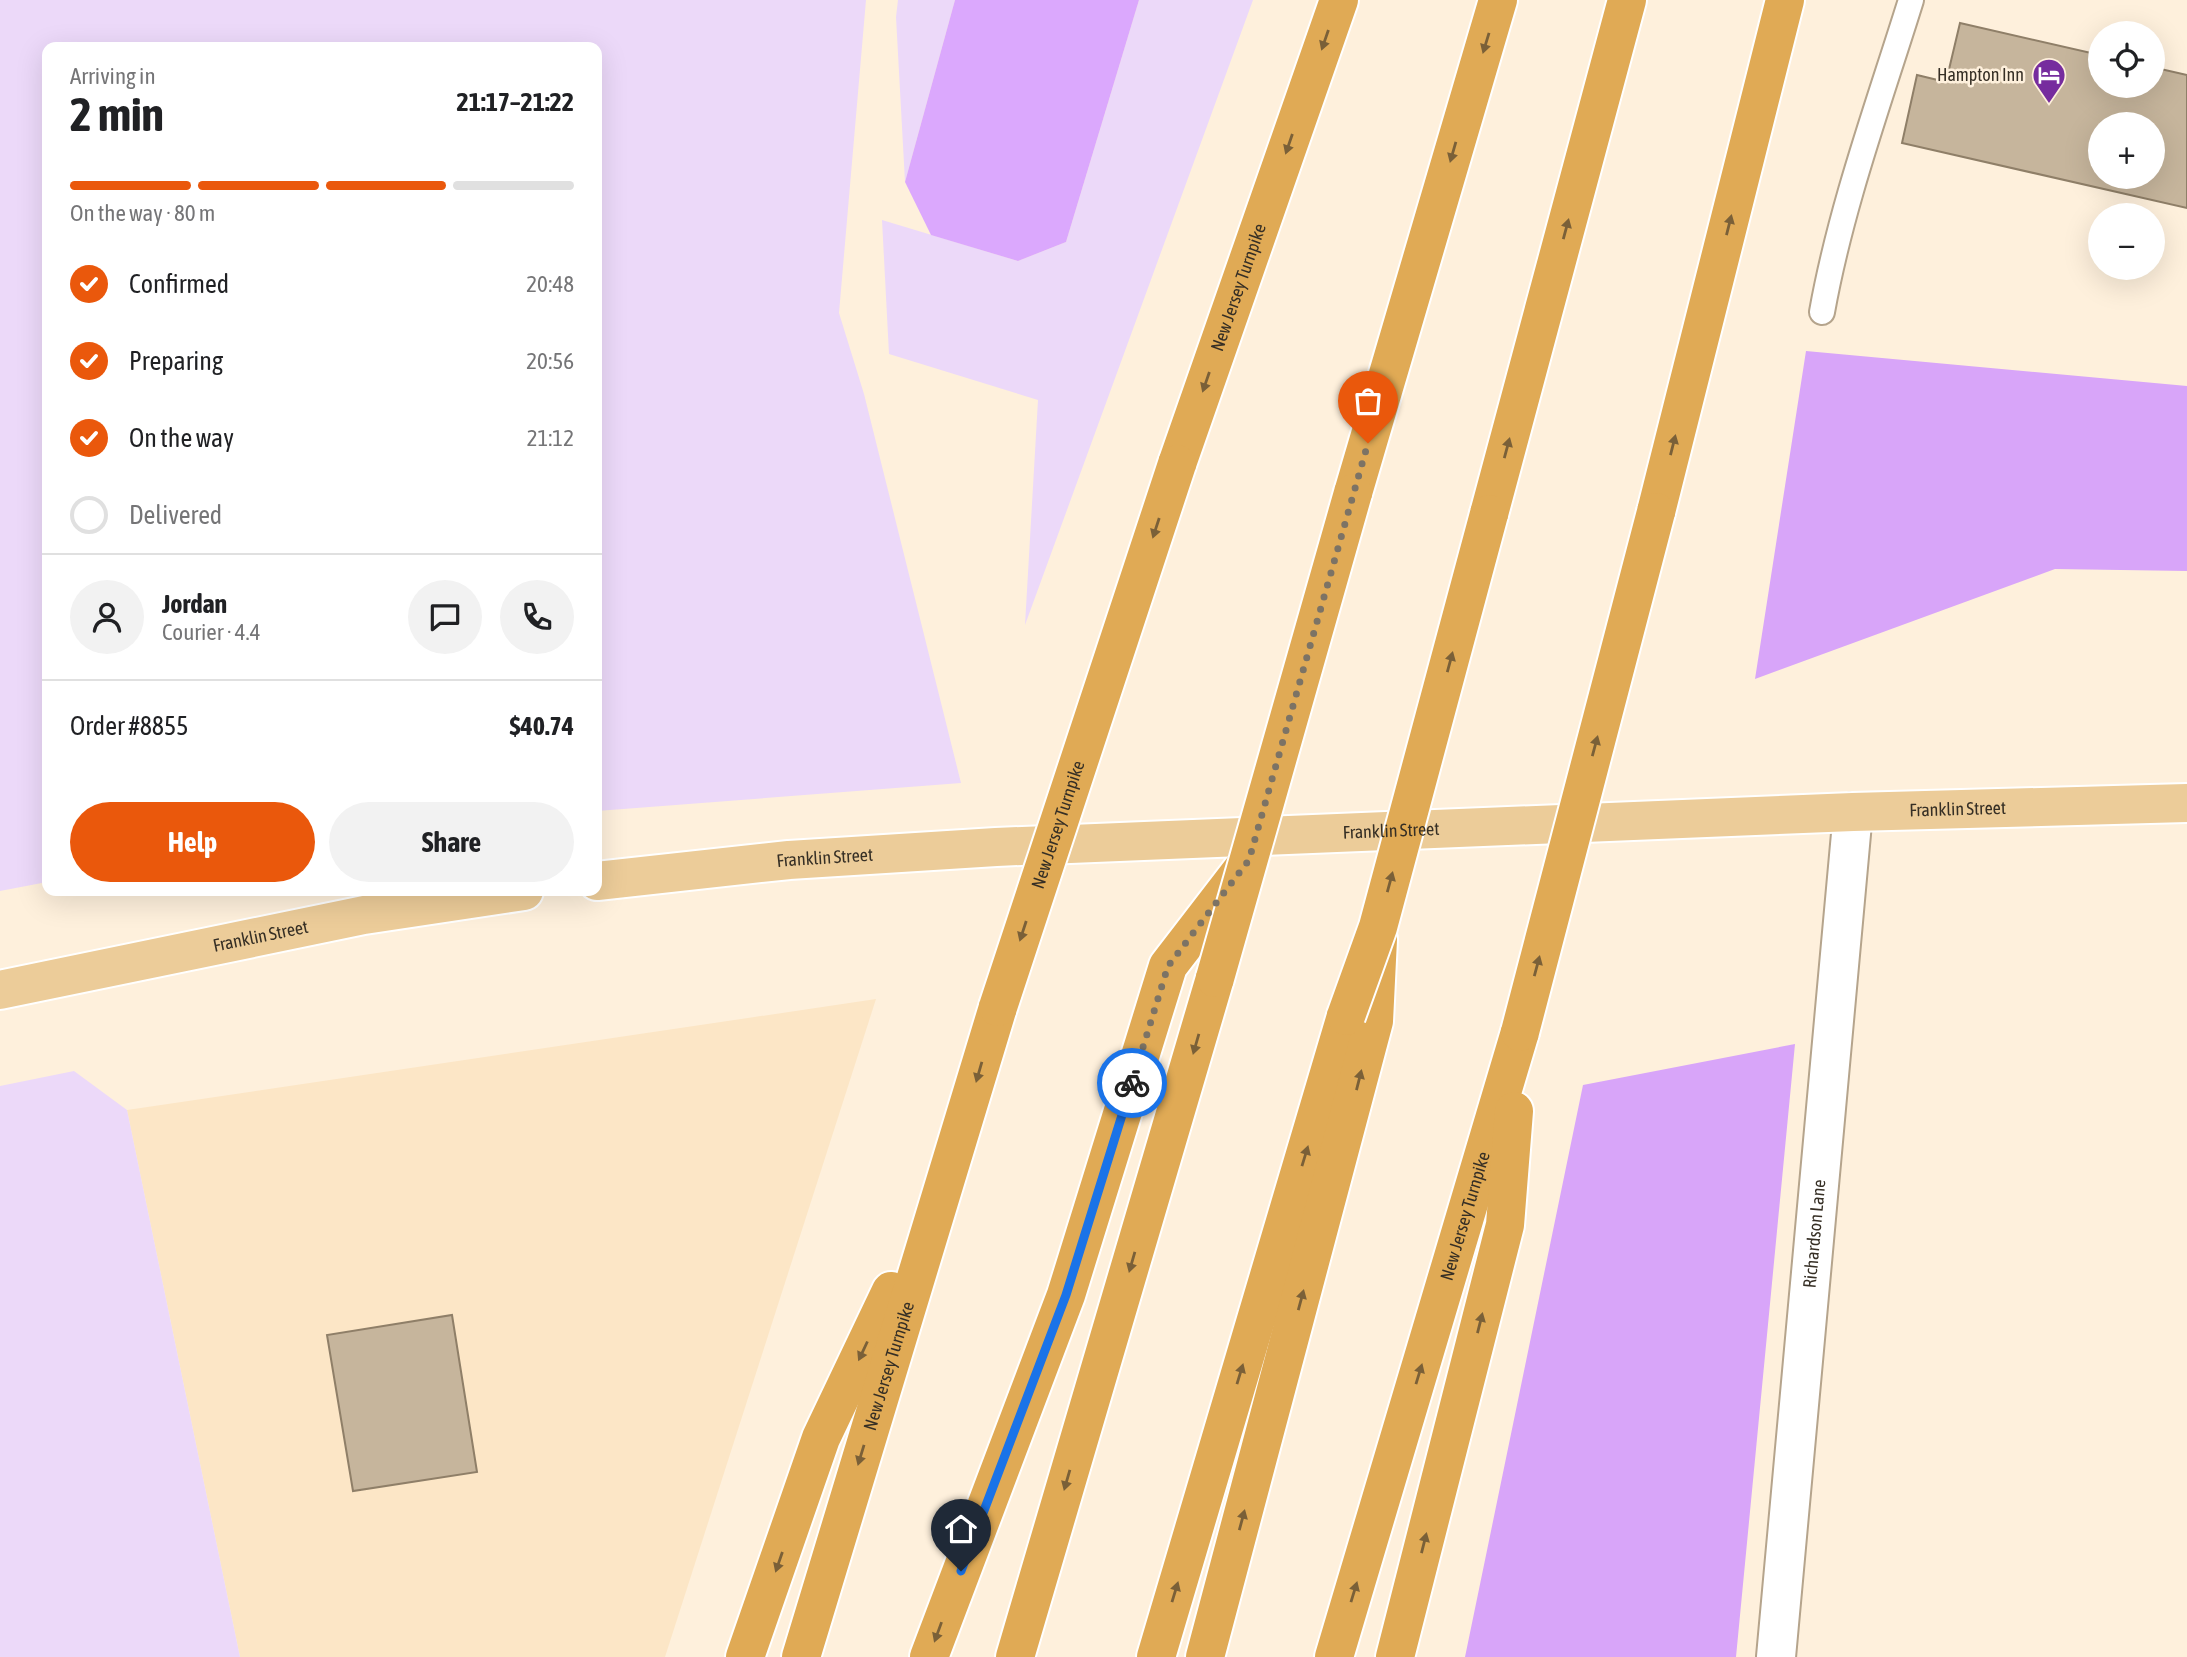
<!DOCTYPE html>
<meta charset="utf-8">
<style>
body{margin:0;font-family:"Asap Condensed",sans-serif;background:#f2f2f2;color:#202124;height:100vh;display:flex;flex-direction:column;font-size:26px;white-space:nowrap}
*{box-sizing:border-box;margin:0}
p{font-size:23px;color:#757577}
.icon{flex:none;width:38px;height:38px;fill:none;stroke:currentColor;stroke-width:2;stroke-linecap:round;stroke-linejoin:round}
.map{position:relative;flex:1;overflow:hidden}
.drawer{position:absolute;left:42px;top:42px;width:560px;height:854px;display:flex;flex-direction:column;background:#fff;border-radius:14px;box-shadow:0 7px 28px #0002}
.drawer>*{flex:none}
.controls{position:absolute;left:2088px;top:21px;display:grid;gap:14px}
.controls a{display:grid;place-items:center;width:77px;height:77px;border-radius:50%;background:#fff;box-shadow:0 7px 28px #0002;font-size:35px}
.pin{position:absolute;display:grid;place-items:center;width:60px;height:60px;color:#fff;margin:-72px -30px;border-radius:50% 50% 50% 0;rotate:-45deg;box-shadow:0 0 7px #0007}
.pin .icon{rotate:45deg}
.courier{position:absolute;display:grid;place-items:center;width:70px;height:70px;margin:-35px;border:5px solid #1a73e8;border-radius:50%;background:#fff;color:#222;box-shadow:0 2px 9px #0007}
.summary em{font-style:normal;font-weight:700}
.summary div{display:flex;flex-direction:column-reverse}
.summary{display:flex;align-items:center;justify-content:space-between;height:119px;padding:0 28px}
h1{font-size:46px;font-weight:700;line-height:52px}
.bar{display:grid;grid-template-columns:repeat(4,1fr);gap:10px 7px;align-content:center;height:84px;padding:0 28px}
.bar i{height:9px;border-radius:5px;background:#e0e0e0}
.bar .active{background:#ea580c}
.bar p{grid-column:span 4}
.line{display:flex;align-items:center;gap:18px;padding:0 28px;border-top:2px solid #e0e0e0}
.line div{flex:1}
.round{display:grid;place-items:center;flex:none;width:74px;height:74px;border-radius:37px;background:#f2f2f2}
ol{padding:0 28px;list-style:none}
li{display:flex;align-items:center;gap:21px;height:77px}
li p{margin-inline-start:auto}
li .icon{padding:7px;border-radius:50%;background:#ea580c;color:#fff;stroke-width:4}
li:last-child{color:#757577}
li i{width:38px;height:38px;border:4px solid #e0e0e0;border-radius:50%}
.cta{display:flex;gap:14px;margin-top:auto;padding:14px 28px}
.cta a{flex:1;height:80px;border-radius:42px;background:#ea580c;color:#fff;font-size:28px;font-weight:700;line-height:80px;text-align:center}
.cta a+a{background:#f2f2f2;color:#202124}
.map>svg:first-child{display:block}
</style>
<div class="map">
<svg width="2187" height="1657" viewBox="0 0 2187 1657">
<rect width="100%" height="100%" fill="#fef0dc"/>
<path fill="#fce6c6" d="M 876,999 L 665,1657 L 240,1657 L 127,1110 Z"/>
<path fill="#ecd9f9" d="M 0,0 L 866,0 L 839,313 L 864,394 L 961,783 L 597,811 L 597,47 L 47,47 L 47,882 L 0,891 Z
M 898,0 L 955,0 L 905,182 L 896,17 Z
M 1139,0 L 1253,0 L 1025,625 L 1038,400 L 889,354 L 882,220 L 1018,261 L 1066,242 Z
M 74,1071 L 127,1110 L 240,1657 L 0,1657 L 0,1086 Z"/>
<path fill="#d8a5f9" d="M 1806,351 L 2187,386 L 2187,571 L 2055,569 L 1755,679 Z
M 1795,1044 L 1736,1657 L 1465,1657 L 1583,1085 Z"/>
<path fill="#dba8fd" d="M 955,0 L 1139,0 L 1066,242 L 1018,261 L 931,235 L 905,182 Z"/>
<path fill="#c6b59c" stroke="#8f7f68" stroke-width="2" fill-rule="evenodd" d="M 1960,23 L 2100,55 L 2100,86 L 2152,86 L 2152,67 L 2187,75 L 2187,208 L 1902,143 L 1917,75 L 1946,82 ZM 2100,124 L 2152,124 L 2152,177 L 2100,177 Z
M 452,1315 L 477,1472 L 353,1491 L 327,1335 Z"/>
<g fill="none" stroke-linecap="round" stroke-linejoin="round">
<defs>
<path id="service" d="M 1822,312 C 1841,206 1879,103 1911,0"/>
<g id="minor">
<path id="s1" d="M 1776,1657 L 1853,812"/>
</g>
<g id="primary">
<path id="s2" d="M 597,881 L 789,860 L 996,847 L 1853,812 L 2187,803"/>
<path id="s3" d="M 0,990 L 364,915 L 524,891"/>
</g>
<g id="motorway">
<path id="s4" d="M 1177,464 L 1339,0"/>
<path d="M 1353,493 L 1498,0"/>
<path d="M 1656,512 L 1785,0"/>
<path d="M 1489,514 L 1627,0"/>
<path d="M 745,1657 L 821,1438 L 891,1291"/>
<path id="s5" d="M 801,1657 C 865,1440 934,1224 998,1007"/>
<path d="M 929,1657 L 1066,1295 L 1168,966 L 1248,862"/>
<path d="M 1015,1657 L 1215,978"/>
<path d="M 1156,1657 L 1346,1016"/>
<path d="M 1205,1657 L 1374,1021 L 1378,939"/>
<path id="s6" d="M 1334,1657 L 1520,1032"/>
<path d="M 1395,1657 L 1505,1225 L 1514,1111"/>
</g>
</defs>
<use href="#service" stroke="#b5a48c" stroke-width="28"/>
<use href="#minor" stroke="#b5a48c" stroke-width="42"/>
<use href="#primary" stroke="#fff" stroke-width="42"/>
<use href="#motorway" stroke="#fff" stroke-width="42"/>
<use href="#service" stroke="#fff" stroke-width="24"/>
<use href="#minor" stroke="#fff" stroke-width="38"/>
<use href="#primary" stroke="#eccc99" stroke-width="38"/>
<use href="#motorway" stroke="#e0aa55" stroke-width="38"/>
<defs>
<g id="motorway-bridge">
<path d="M 1215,978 L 1353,493"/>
<path id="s7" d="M 998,1007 L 1177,464"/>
<path d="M 1346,1016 L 1378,927 L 1489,514"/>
<path d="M 1520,1032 L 1656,512"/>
</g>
</defs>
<use href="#motorway-bridge" stroke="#fff" stroke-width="42" stroke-linecap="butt"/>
<use href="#motorway-bridge" stroke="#e0aa55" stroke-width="38"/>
</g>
<defs><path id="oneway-solid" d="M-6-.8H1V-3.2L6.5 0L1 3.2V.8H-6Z" transform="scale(1.75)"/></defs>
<g fill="#7a6038">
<use href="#oneway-solid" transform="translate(1325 40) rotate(109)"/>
<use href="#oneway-solid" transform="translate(1486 43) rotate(107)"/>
<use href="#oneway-solid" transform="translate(1289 144) rotate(109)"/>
<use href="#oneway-solid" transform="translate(1453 152) rotate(106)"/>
<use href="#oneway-solid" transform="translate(1729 225) rotate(-76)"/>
<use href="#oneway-solid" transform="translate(1566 229) rotate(-75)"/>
<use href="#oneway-solid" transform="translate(1206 382) rotate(109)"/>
<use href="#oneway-solid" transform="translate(1673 445) rotate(-76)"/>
<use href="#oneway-solid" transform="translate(1507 448) rotate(-75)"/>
<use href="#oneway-solid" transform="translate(1156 528) rotate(108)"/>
<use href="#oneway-solid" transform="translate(1450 662) rotate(-75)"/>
<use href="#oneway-solid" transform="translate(1595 746) rotate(-75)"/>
<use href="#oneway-solid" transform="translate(1390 882) rotate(-75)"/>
<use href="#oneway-solid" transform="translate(1023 931) rotate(108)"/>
<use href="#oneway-solid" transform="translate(1537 966) rotate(-75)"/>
<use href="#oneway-solid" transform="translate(1196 1044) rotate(106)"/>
<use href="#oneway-solid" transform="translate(979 1072) rotate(106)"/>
<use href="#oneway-solid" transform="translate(1359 1080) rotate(-76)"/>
<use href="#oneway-solid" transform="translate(1305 1156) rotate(-73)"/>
<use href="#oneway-solid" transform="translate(1132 1262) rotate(106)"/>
<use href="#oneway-solid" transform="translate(1301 1300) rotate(-75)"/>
<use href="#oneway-solid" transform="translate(1480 1323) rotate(-76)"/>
<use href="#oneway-solid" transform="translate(863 1351) rotate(115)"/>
<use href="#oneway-solid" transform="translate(1240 1374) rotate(-73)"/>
<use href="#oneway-solid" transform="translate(1419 1374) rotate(-73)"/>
<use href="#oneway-solid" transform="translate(861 1455) rotate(107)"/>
<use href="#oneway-solid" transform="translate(1067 1480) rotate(106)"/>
<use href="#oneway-solid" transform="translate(1242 1520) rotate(-75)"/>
<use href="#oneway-solid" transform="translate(1424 1543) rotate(-76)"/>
<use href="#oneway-solid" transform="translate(779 1562) rotate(109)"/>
<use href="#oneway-solid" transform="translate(1175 1592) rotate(-73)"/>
<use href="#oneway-solid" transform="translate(1354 1592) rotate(-73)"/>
<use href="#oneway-solid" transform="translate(938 1632) rotate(110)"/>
</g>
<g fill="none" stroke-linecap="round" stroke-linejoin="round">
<path stroke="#7c7365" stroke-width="7" stroke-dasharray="0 12.6" d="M 1132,1083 L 1168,966 L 1249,860 L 1368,443"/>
<path stroke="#1a73e8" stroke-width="9" d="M 961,1571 L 1066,1295 L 1132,1083"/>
</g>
<defs>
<symbol id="hotel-pin" viewBox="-11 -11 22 30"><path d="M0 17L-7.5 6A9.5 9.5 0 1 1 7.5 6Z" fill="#762c9e" stroke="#fef0dc"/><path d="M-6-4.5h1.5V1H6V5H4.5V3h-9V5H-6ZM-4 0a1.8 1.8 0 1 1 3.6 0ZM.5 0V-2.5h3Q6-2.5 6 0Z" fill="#fff"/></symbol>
</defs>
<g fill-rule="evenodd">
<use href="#hotel-pin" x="2030" y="56" width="38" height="52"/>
</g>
<g text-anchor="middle" stroke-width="5" stroke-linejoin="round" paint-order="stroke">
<g font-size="18" fill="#362f25" stroke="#fef0dc" text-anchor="end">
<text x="2024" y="81">Hampton Inn</text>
</g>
<g font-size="18" fill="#362f25" stroke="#fef0dc">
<text dy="6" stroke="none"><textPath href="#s4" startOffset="187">New Jersey Turnpike</textPath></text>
<text dy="6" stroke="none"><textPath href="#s2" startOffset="1363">Franklin Street</textPath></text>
<text dy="6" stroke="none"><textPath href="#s7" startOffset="192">New Jersey Turnpike</textPath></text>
<text dy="6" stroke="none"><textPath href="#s2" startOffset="796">Franklin Street</textPath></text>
<text dy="6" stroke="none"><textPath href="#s2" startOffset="229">Franklin Street</textPath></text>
<text dy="6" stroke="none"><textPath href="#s3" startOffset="266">Franklin Street</textPath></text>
<text dy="6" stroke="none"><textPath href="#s6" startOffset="460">New Jersey Turnpike</textPath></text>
<text dy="6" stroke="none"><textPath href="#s1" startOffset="425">Richardson Lane</textPath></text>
<text dy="6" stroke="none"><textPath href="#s5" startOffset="304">New Jersey Turnpike</textPath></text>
</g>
</g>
</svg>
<div class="controls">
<a><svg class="icon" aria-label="locate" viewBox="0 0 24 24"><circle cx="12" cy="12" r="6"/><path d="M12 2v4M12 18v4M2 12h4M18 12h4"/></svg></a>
<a>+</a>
<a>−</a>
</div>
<div class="pin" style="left:1368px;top:443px;background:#ea580c"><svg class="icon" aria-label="bag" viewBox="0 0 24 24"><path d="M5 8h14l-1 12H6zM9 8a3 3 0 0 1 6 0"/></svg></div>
<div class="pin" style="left:961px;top:1571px;background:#1f2937"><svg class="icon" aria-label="home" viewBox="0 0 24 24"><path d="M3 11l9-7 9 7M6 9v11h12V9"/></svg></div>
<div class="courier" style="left:1132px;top:1083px"><svg class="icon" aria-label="bike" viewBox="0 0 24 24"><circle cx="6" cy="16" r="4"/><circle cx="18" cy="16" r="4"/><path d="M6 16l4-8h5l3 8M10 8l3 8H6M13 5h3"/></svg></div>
<section class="drawer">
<div class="summary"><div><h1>2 min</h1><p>Arriving in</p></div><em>21:17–21:22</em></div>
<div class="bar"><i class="active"></i><i class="active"></i><i class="active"></i><i></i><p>On the way · 80 m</p></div>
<ol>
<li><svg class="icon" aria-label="check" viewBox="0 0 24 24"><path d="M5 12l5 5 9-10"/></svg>Confirmed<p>20:48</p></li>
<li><svg class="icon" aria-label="check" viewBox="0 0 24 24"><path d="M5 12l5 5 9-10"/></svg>Preparing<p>20:56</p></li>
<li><svg class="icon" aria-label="check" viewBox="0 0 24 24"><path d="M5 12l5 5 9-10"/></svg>On the way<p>21:12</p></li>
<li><i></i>Delivered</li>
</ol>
<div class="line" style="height:126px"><a class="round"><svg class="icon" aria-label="person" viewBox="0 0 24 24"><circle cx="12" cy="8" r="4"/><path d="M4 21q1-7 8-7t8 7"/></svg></a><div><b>Jordan</b><p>Courier · 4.4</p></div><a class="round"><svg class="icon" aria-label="chat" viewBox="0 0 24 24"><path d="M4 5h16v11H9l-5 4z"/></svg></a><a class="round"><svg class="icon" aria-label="phone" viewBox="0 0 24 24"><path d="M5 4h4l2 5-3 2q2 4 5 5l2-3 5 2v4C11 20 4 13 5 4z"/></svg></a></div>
<div class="line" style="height:91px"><div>Order #8855</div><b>$40.74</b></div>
<div class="cta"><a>Help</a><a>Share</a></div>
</section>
</div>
